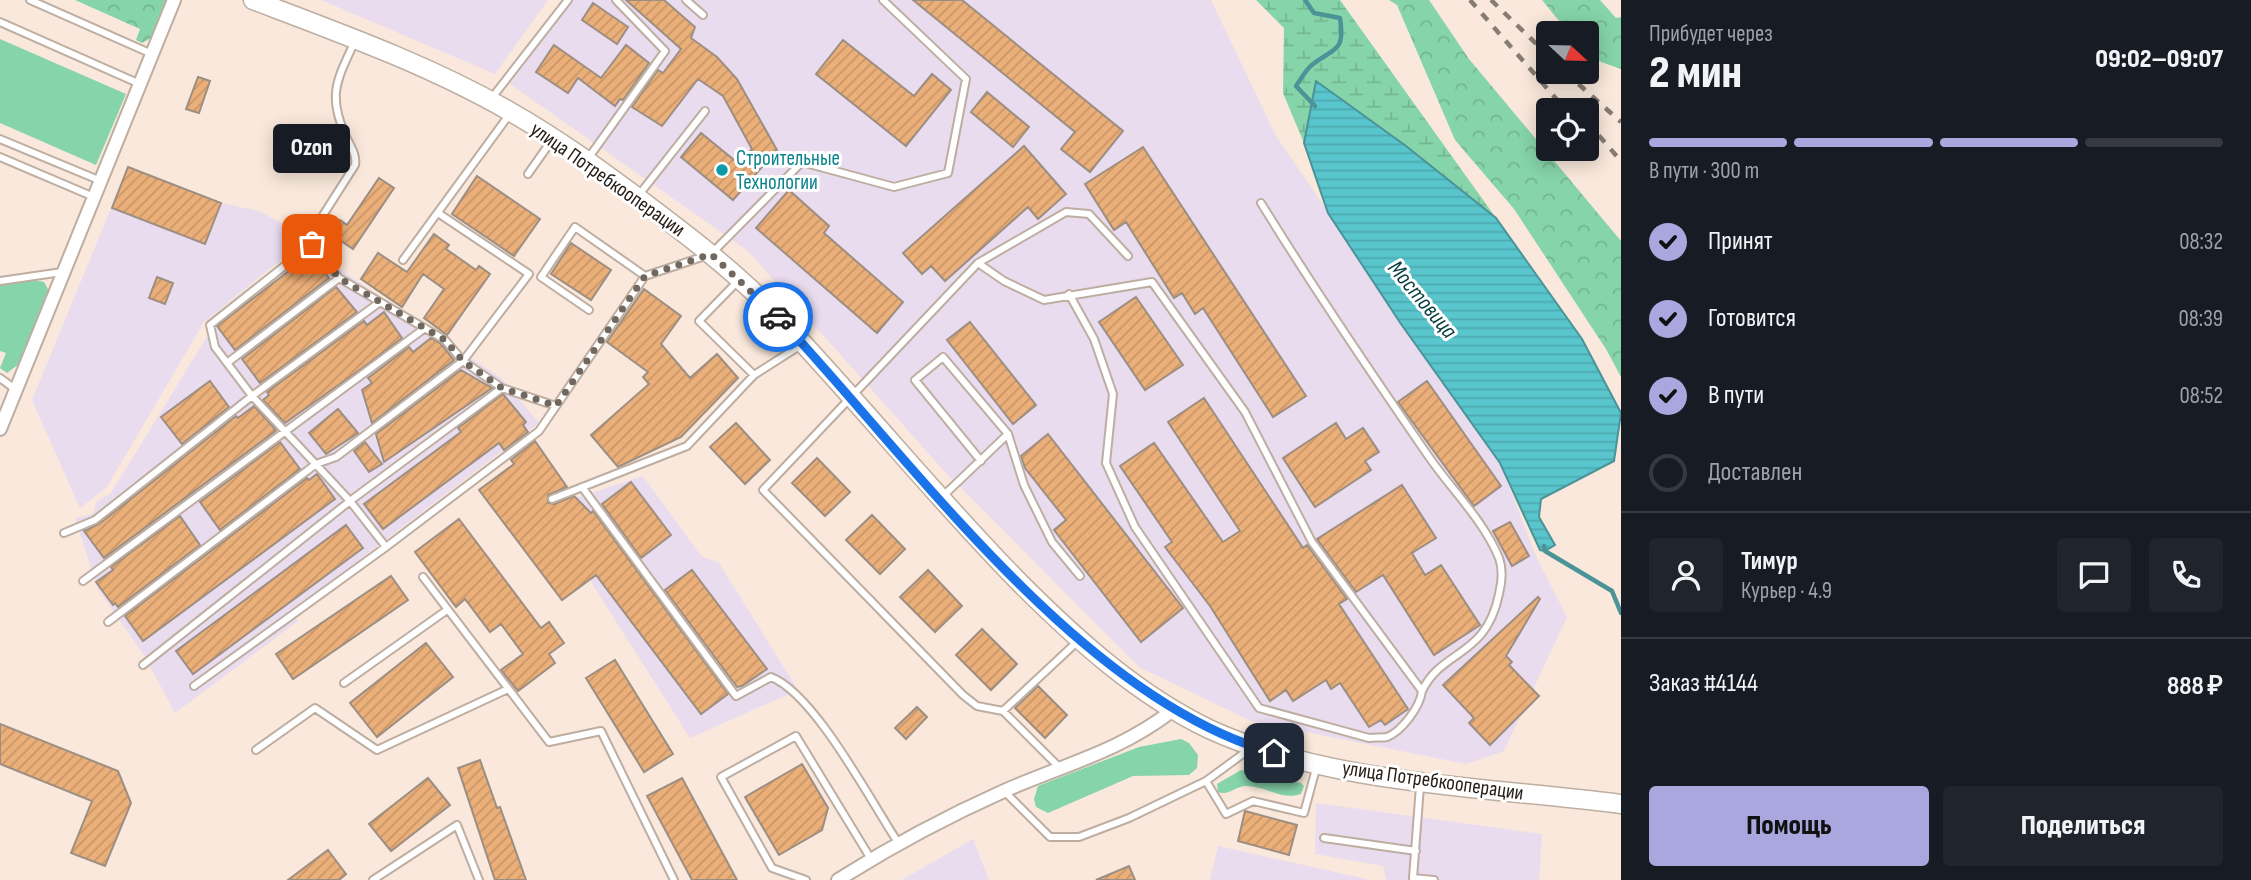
<!DOCTYPE html>
<html lang="ru">
<meta charset="utf-8">
<style>
body{margin:0;font-family:"Sofia Sans Condensed",sans-serif;background:#20242c;color:#f1f3f6;height:100vh;display:flex;flex-direction:column;font-size:26px;white-space:nowrap}
*{box-sizing:border-box;margin:0}
p{font-size:23px;color:#9ea1a6}
.icon{flex:none;width:38px;height:38px;fill:none;stroke:currentColor;stroke-width:2;stroke-linecap:round;stroke-linejoin:round}
.map{position:relative;flex:1;overflow:hidden}
.details{display:flex;flex-direction:column;background:#171b24;width:630px}
.details>*{flex:none}
.needle{width:46px;rotate:112deg}
.tools{position:absolute;left:1536px;top:21px;display:grid;gap:14px}
.tools a{display:grid;place-items:center;width:63px;height:63px;border-radius:7px;background:#171b24;box-shadow:0 4px 18px #0003;font-size:35px}
.pin{position:absolute;display:grid;place-items:center;width:60px;height:60px;color:#fff;margin:-30px;border-radius:14px;box-shadow:0 4px 10px #0006}
.courier{position:absolute;display:grid;place-items:center;width:70px;height:70px;margin:-35px;border:5px solid #1a73e8;border-radius:50%;background:#fff;color:#222;box-shadow:0 2px 9px #0007}
.bubble{position:absolute;height:49px;border-radius:7px;background:#171b24;box-shadow:0 4px 18px #0003;font-size:23px;font-weight:800;line-height:49px;text-align:center}
.overview em{font-style:normal;font-weight:800}
.overview div{display:flex;flex-direction:column-reverse}
.overview{display:flex;align-items:center;justify-content:space-between;height:119px;padding:0 28px}
h1{font-size:46px;font-weight:800;line-height:52px}
.bar{display:grid;grid-template-columns:repeat(4,1fr);gap:10px 7px;align-content:center;height:84px;padding:0 28px}
.bar i{height:9px;border-radius:5px;background:#363941}
.bar .active{background:#aaa7df}
.bar p{grid-column:span 4}
.line{display:flex;align-items:center;gap:18px;padding:0 28px;border-top:2px solid #363941}
.line div{flex:1}
.round{display:grid;place-items:center;flex:none;width:74px;height:74px;border-radius:7px;background:#20242c}
ol{padding:0 28px;list-style:none}
li{display:flex;align-items:center;gap:21px;height:77px}
li p{margin-inline-start:auto}
li .icon{padding:7px;border-radius:50%;background:#aaa7df;color:#111;stroke-width:4}
li:last-child{color:#9ea1a6}
li i{width:38px;height:38px;border:4px solid #363941;border-radius:50%}
.button{display:flex;gap:14px;margin-top:auto;padding:14px 28px}
.button a{flex:1;height:80px;border-radius:7px;background:#aaa7df;color:#111;font-size:28px;font-weight:800;line-height:80px;text-align:center}
.button a+a{background:#20242c;color:#f1f3f6}
main{display:flex;flex:1;min-height:0}
.map>svg:first-child{display:block}
</style>
<main>
<div class="map">
<svg width="1621" height="880" viewBox="0 0 1621 880">
<defs>
<pattern id="forest-crowns" width="20" height="18" patternUnits="userSpaceOnUse" patternTransform="scale(1.75)"><rect width="20" height="18" fill="#86d4a9"/><path d="M2 6a3 3 0 1 1 6 0M12 15a3 3 0 1 1 6 0" fill="none" stroke="#74b691"/></pattern>
<pattern id="wetland-marsh" width="20" height="14" patternUnits="userSpaceOnUse" patternTransform="scale(1.75)"><rect width="20" height="14" fill="#86d4a9"/><path d="M1 5h8M5 5V1M11 12h8M15 12V8" fill="none" stroke="#74b691"/></pattern>
<pattern id="water-rules" width="6" height="5" patternUnits="userSpaceOnUse" patternTransform="scale(1.75)"><rect width="6" height="5" fill="#59c5cd"/><path d="M0 2.5h6" fill="none" stroke="#4da9af"/></pattern>
<pattern id="building-hatch" width="6" height="6" patternUnits="userSpaceOnUse" patternTransform="scale(1.75)"><rect width="6" height="6" fill="#ebaf79"/><path d="M-1 1l2-2M0 6l6-6M5 7l2-2" fill="none" stroke="#ca9668"/></pattern>
</defs>
<rect width="100%" height="100%" fill="#f9e8db"/>
<path fill="#eadcef" d="M 321,0 L 548,0 L 495,74 Z
M 570,0 L 1211,0 L 1276,136 L 1500,463 L 1536,556 L 1567,617 L 1504,751 L 1466,764 L 1251,721 L 1139,667 L 946,473 L 748,251 L 510,84 Z
M 128,167 L 221,203 L 259,211 L 308,238 L 204,322 L 107,487 L 80,508 L 32,400 Z
M 308,248 L 501,378 L 539,423 L 292,611 L 298,621 L 175,713 L 145,657 L 98,589 L 75,518 L 93,514 L 96,502 L 111,493 L 213,327 Z
M 643,476 L 701,556 L 719,563 L 798,690 L 690,738 L 544,508 Z
M 1316,803 L 1542,834 L 1539,880 L 1386,880 L 1383,866 L 1315,854 Z
M 973,839 L 989,880 L 902,880 Z
M 1218,846 L 1371,880 L 1210,880 Z"/>
<path fill="#86d4a9" d="M 0,39 L 126,94 L 96,165 L 0,123 Z
M 33,280 L 44,282 L 49,291 L 19,364 L 7,373 L 0,368 L 6,353 L 0,351 L 0,285 Z
M 1181,739 L 1189,743 L 1198,755 L 1197,768 L 1189,775 L 1133,776 L 1048,813 L 1036,807 L 1034,799 L 1038,786 L 1139,747 Z
M 1241,770 L 1301,783 L 1304,786 L 1301,794 C 1282,801 1264,785 1245,786 C 1234,787 1229,796 1218,792 L 1217,784 Z"/>
<path fill="url(#forest-crowns)" d="M 75,0 L 168,0 L 153,37 L 142,43 L 136,40 L 140,29 Z
M 1389,0 L 1429,0 L 1469,59 L 1621,241 L 1621,377 L 1606,349 L 1514,209 L 1455,140 L 1397,5 Z
M 1542,0 L 1600,0 L 1616,18 L 1621,17 L 1621,69 L 1601,62 L 1587,50 L 1587,33 L 1569,33 Z"/>
<path fill="url(#wetland-marsh)" d="M 1256,0 L 1340,0 L 1496,218 L 1406,146 L 1316,82 L 1304,143 L 1283,93 L 1284,28 Z"/>
<path fill="url(#water-rules)" stroke="#4a9498" stroke-width="2" d="M 1316,81 L 1406,146 L 1496,218 L 1582,339 L 1621,413 L 1614,461 L 1541,499 L 1539,517 L 1555,545 L 1545,551 L 1540,550 L 1500,463 L 1401,324 L 1328,213 L 1304,143 Z"/>
<g fill="none" stroke-linecap="round" stroke-linejoin="round">
<path stroke="#4a9498" stroke-width="4.5" d="M 1305,0 L 1314,13 L 1340,18 C 1345,51 1336,47 1313,64 C 1306,69 1301,79 1296,86 L 1315,106
M 1544,546 L 1545,551 L 1612,591 L 1621,613"/>
</g>
<path fill="url(#building-hatch)" stroke="#9d8e82" stroke-width="2" d="M 626,0 L 664,0 L 695,27 L 691,38 L 717,57 L 737,79 L 777,150 L 733,200 L 681,157 L 701,133 L 739,164 L 752,149 L 723,96 L 698,79 L 662,126 L 632,107 L 658,70 L 663,73 L 681,49 Z
M 913,0 L 962,0 L 1123,131 L 1090,172 L 1061,149 L 1075,132 Z
M 593,3 L 628,27 L 617,44 L 582,20 Z
M 843,40 L 914,96 L 932,74 L 951,90 L 906,146 L 816,74 Z
M 554,45 L 601,78 L 626,45 L 649,63 L 623,100 L 620,99 L 615,106 L 578,78 L 568,93 L 536,72 Z
M 198,77 L 210,81 L 199,113 L 186,109 Z
M 987,92 L 1029,127 L 1013,147 L 971,112 Z
M 1024,146 L 1066,194 L 1038,219 L 1028,207 L 945,281 L 931,266 L 922,274 L 903,253 Z
M 1143,147 L 1306,396 L 1273,417 L 1203,308 L 1195,314 L 1182,293 L 1174,298 L 1126,222 L 1114,230 L 1085,184 Z
M 128,167 L 221,203 L 205,244 L 112,208 Z
M 477,176 L 540,219 L 514,256 L 452,214 Z
M 379,178 L 394,188 L 353,249 L 331,234 L 340,220 L 347,225 Z
M 789,190 L 829,226 L 824,233 L 903,302 L 877,333 L 756,228 Z
M 434,234 L 449,245 L 446,249 L 476,270 L 479,266 L 490,274 L 447,335 L 424,318 L 444,289 L 423,274 L 402,307 L 361,279 L 378,253 L 407,272 Z
M 571,243 L 611,270 L 591,300 L 551,274 Z
M 311,254 L 329,278 L 235,350 L 217,326 Z
M 157,277 L 173,283 L 165,304 L 149,298 Z
M 336,287 L 357,312 L 260,383 L 242,359 Z
M 644,289 L 681,316 L 661,344 L 690,378 L 717,354 L 738,378 L 681,437 L 618,467 L 591,435 L 649,384 L 643,377 L 648,372 L 607,342 Z
M 1136,297 L 1183,365 L 1145,390 L 1099,322 Z
M 384,312 L 402,338 L 361,369 L 285,423 L 263,400 L 269,395 L 267,392 L 364,321 L 367,325 Z
M 970,322 L 1036,405 L 1013,424 L 947,340 Z
M 431,338 L 441,344 L 454,360 L 372,423 L 362,390 L 372,383 L 368,378 L 409,347 L 413,352 Z
M 461,370 L 492,388 L 384,462 L 376,434 Z
M 210,381 L 229,407 L 182,444 L 161,417 Z
M 1427,381 L 1501,486 L 1474,506 L 1398,402 Z
M 503,394 L 526,422 L 523,425 L 528,432 L 504,450 L 499,443 L 383,529 L 364,504 L 461,432 L 458,428 Z
M 1204,398 L 1303,548 L 1307,545 L 1347,599 L 1339,604 L 1408,709 L 1385,725 L 1381,720 L 1369,727 L 1340,683 L 1331,689 L 1326,680 L 1293,701 L 1286,690 L 1270,701 L 1210,606 L 1165,547 L 1172,542 L 1120,466 L 1154,443 L 1223,542 L 1240,531 L 1168,422 Z
M 254,406 L 276,430 L 273,433 L 104,558 L 84,531 L 99,524 L 236,416 L 238,418 Z
M 338,409 L 358,433 L 326,454 L 309,433 Z
M 736,423 L 770,460 L 745,484 L 710,447 Z
M 1336,423 L 1346,439 L 1363,428 L 1379,452 L 1365,461 L 1371,470 L 1315,507 L 1283,458 Z
M 1048,434 L 1183,608 L 1141,642 L 1054,530 L 1066,520 L 1025,468 L 1021,456 Z
M 535,441 L 567,487 L 548,495 L 548,503 L 554,504 L 574,496 L 591,513 L 593,511 L 728,694 L 701,714 L 596,575 L 562,600 L 479,490 L 514,464 L 511,460 Z
M 280,442 L 300,469 L 220,530 L 200,502 Z
M 365,442 L 382,464 L 369,472 L 354,451 Z
M 817,458 L 850,492 L 825,516 L 792,483 Z
M 317,474 L 335,499 L 143,641 L 125,616 L 307,478 L 309,480 Z
M 631,482 L 671,535 L 641,558 L 602,504 Z
M 1402,485 L 1436,538 L 1412,553 L 1425,575 L 1441,565 L 1480,625 L 1434,655 L 1383,575 L 1356,592 L 1317,539 Z
M 872,515 L 905,549 L 880,574 L 846,540 Z
M 180,516 L 200,545 L 118,607 L 115,603 L 113,605 L 96,582 L 113,570 L 111,567 Z
M 459,519 L 541,628 L 549,622 L 564,643 L 549,654 L 555,663 L 518,691 L 501,670 L 523,654 L 501,624 L 490,632 L 465,599 L 456,607 L 415,552 Z
M 1510,522 L 1529,556 L 1512,566 L 1493,531 Z
M 346,525 L 363,548 L 193,674 L 176,651 Z
M 692,570 L 767,669 L 742,686 L 737,687 L 665,590 Z
M 928,570 L 962,606 L 935,632 L 900,597 Z
M 391,576 L 408,600 L 293,679 L 276,654 Z
M 1538,597 L 1540,599 L 1506,656 L 1512,662 L 1509,665 L 1539,696 L 1490,745 L 1469,723 L 1474,718 L 1443,685 Z
M 982,629 L 1017,664 L 991,690 L 956,655 Z
M 426,643 L 453,677 L 377,737 L 350,703 Z
M 615,660 L 673,754 L 644,772 L 586,678 Z
M 1038,686 L 1067,715 L 1045,738 L 1015,708 Z
M 917,707 L 927,717 L 906,739 L 895,728 Z
M 0,724 L 118,771 L 131,803 L 105,866 L 71,853 L 92,801 L 0,764 Z
M 480,760 L 497,808 L 500,807 L 526,880 L 495,880 L 458,768 Z
M 802,764 L 828,808 L 822,830 L 779,855 L 745,797 Z
M 428,778 L 450,805 L 391,851 L 369,824 Z
M 682,778 L 737,880 L 692,880 L 647,796 Z
M 1245,811 L 1297,825 L 1289,855 L 1238,841 Z
M 328,850 L 346,874 L 339,880 L 288,880 Z
M 1129,866 L 1135,880 L 1096,880 Z"/>
<g fill="none" stroke-linecap="round" stroke-linejoin="round">
<defs>
<path id="service" d="M 30,0 L 152,54
M 686,0 L 703,15
M 0,22 L 140,84
M 491,99 L 568,0
M 0,139 L 101,181
M 0,157 L 94,197
M 587,160 L 665,51 L 616,0
M 528,174 L 552,140
M 638,196 L 705,111
M 1261,203 C 1314,289 1371,373 1429,457 C 1451,489 1484,521 1499,558 C 1503,569 1502,582 1499,594 C 1486,658 1442,649 1422,691
M 320,220 L 355,165 C 357,153 349,145 345,134 C 327,94 338,78 355,41
M 403,260 L 509,115
M 978,263 L 1004,281 L 1044,300 L 1152,282 L 1245,412 L 1312,542 L 1422,691 C 1420,707 1402,731 1387,737 C 1382,738 1374,737 1369,738 L 1259,708 L 1135,527 L 1106,463 L 1113,394 L 1094,339 L 1069,294
M 0,281 L 62,272
M 738,281 L 699,321 L 754,375
M 589,310 L 541,277 L 575,227 L 645,276 L 711,254 L 802,162 L 894,187 L 948,173 L 966,79 L 883,0
M 227,363 L 339,278
M 0,378 L 15,389
M 502,388 L 350,501 L 252,396 L 215,347 L 210,325 L 312,244 L 339,278 L 445,340 L 463,361 L 502,388 L 556,406
M 981,461 L 915,380 L 943,357 L 1008,434 L 1024,485 L 1052,542 L 1080,576
M 582,487 L 736,696 L 771,677 C 815,694 871,802 899,844
M 942,497 L 1008,434
M 552,499 L 687,446 L 754,375 L 801,345
M 64,533 L 95,520 L 252,396 L 380,302
M 423,577 L 549,742 L 601,731 L 674,880
M 83,581 L 425,328
M 108,622 L 316,464 L 336,457 L 463,361 L 529,274 L 438,213
M 143,665 L 350,501 L 386,547
M 344,683 L 447,610
M 194,686 L 386,547 L 539,431 L 645,276
M 1003,711 L 1078,641
M 256,750 L 315,708 L 377,750 L 508,689
M 1060,768 L 1003,711 L 977,706 L 963,695 L 763,490 L 978,263 L 1066,212 L 1089,214 L 1128,256
M 1206,781 L 1226,814 L 1253,801 L 1304,813 L 1317,765
M 1420,786 L 1413,878 L 1434,880
M 1004,791 L 1050,837 L 1079,837 L 1129,818 L 1206,781 L 1251,748
M 1324,838 L 1416,851
M 373,880 L 457,825 L 479,880
M 806,880 L 772,868 L 721,777 L 796,736 L 871,859"/>
<path id="minor" d="M 0,429 L 174,0
M 838,880 C 890,847 948,816 1004,791 C 1065,764 1119,752 1173,710"/>
<path id="secondary" d="M 253,0 C 340,33 429,65 509,111 C 557,138 602,171 646,204 C 687,235 729,267 766,304 C 854,395 932,494 1021,584 C 1077,640 1138,695 1209,729 C 1330,785 1490,787 1621,804"/>
</defs>
<use href="#service" stroke="#bdaea1" stroke-width="10"/>
<use href="#minor" stroke="#bdaea1" stroke-width="16"/>
<use href="#secondary" stroke="#bdaea1" stroke-width="21"/>
<use href="#service" stroke="#fff" stroke-width="6"/>
<use href="#minor" stroke="#fff" stroke-width="12"/>
<use href="#secondary" stroke="#fff" stroke-width="18"/>
<path stroke="#877c74" stroke-width="4.5" stroke-dasharray="9 9" stroke-linecap="butt" d="M 1470,0 L 1566,110
M 1491,0 L 1549,56
M 1565,72 L 1621,122
M 1587,122 L 1621,161"/>
</g>
<g fill="none" stroke-linecap="round" stroke-linejoin="round">
<path stroke="#70675f" stroke-width="7" stroke-dasharray="0 12.6" d="M 312,244 L 339,278 L 445,340 L 463,361 L 502,388 L 556,406 L 645,276 L 711,254 L 778,317"/>
<path stroke="#1a73e8" stroke-width="9" d="M 778,317 C 913,461 1080,699 1274,753"/>
</g>
<circle fill="#0f9aa8" stroke="#fff" stroke-width="2.5" cx="722" cy="170" r="7"/>
<g text-anchor="middle" stroke-width="6" stroke-linejoin="round" paint-order="stroke">
<g font-size="21" fill="#0d838f" stroke="#fff" text-anchor="start">
<text x="736" y="165">Строительные<tspan x="736" dy="24">Технологии</tspan></text>
</g>
<g font-size="21" fill="#27211c" stroke="#fff">
<text transform="translate(608 179) rotate(35)" y="7">улица Потребкооперации</text>
<text transform="translate(1433 780) rotate(8)" y="7">улица Потребкооперации</text>
</g>
<g font-size="23" font-style="italic" fill="#083d40" stroke="#fff">
<text transform="translate(1423 299) rotate(50)" y="8">Мостовица</text>
</g>
</g>
</svg>
<div class="tools">
<a><svg class="needle" viewBox="-14 -14 28 28"><path d="M0-13l5 13h-10z" fill="#e53935"/><path d="M0 13l5-13h-10z" fill="#9ea1a6"/></svg></a>
<a><svg class="icon" aria-label="locate" viewBox="0 0 24 24"><circle cx="12" cy="12" r="6"/><path d="M12 2v4M12 18v4M2 12h4M18 12h4"/></svg></a>
</div>
<div class="pin" style="left:312px;top:244px;background:#ea580c"><svg class="icon" aria-label="bag" viewBox="0 0 24 24"><path d="M5 8h14l-1 12H6zM9 8a3 3 0 0 1 6 0"/></svg></div>
<div class="pin" style="left:1274px;top:753px;background:#1f2937"><svg class="icon" aria-label="home" viewBox="0 0 24 24"><path d="M3 11l9-7 9 7M6 9v11h12V9"/></svg></div>
<div class="courier" style="left:778px;top:317px"><svg class="icon" aria-label="car" viewBox="0 0 24 24"><path d="M5 17H2v-5l4-1 3-4h7l3 4 3 1v5h-3M9 17h6M6 11h13"/><circle cx="7" cy="17" r="2"/><circle cx="17" cy="17" r="2"/></svg></div>
<div class="bubble" style="left:273px;top:124px;width:77px">Ozon</div>
</div>
<section class="details">
<div class="overview"><div><h1>2 мин</h1><p>Прибудет через</p></div><em>09:02–09:07</em></div>
<div class="bar"><i class="active"></i><i class="active"></i><i class="active"></i><i></i><p>В пути · 300 m</p></div>
<ol>
<li><svg class="icon" aria-label="check" viewBox="0 0 24 24"><path d="M5 12l5 5 9-10"/></svg>Принят<p>08:32</p></li>
<li><svg class="icon" aria-label="check" viewBox="0 0 24 24"><path d="M5 12l5 5 9-10"/></svg>Готовится<p>08:39</p></li>
<li><svg class="icon" aria-label="check" viewBox="0 0 24 24"><path d="M5 12l5 5 9-10"/></svg>В пути<p>08:52</p></li>
<li><i></i>Доставлен</li>
</ol>
<div class="line" style="height:126px"><a class="round"><svg class="icon" aria-label="person" viewBox="0 0 24 24"><circle cx="12" cy="8" r="4"/><path d="M4 21q1-7 8-7t8 7"/></svg></a><div><b>Тимур</b><p>Курьер · 4.9</p></div><a class="round"><svg class="icon" aria-label="chat" viewBox="0 0 24 24"><path d="M4 5h16v11H9l-5 4z"/></svg></a><a class="round"><svg class="icon" aria-label="phone" viewBox="0 0 24 24"><path d="M5 4h4l2 5-3 2q2 4 5 5l2-3 5 2v4C11 20 4 13 5 4z"/></svg></a></div>
<div class="line" style="height:91px"><div>Заказ #4144</div><b>888 ₽</b></div>
<div class="button"><a>Помощь</a><a>Поделиться</a></div>
</section>
</main>
